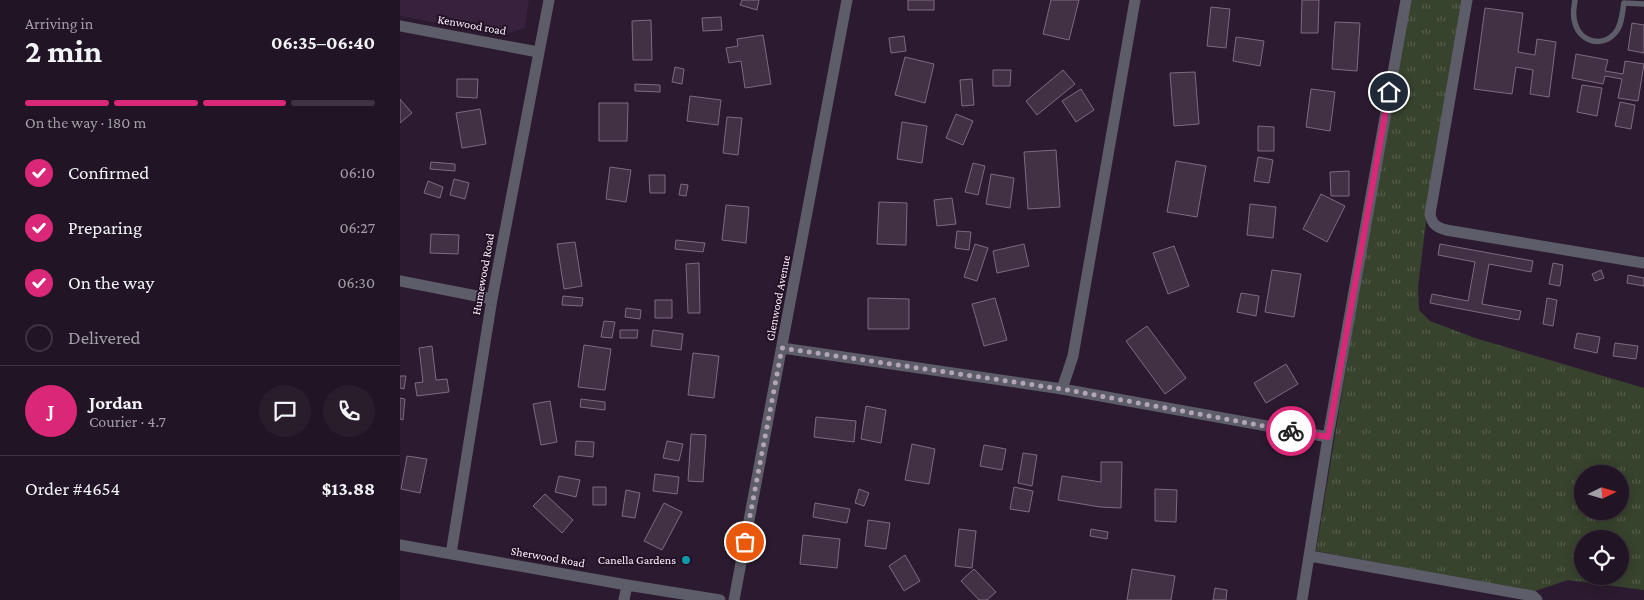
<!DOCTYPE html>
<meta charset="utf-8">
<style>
body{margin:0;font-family:"Crimson Pro",serif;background:#291d2c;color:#f1f3f6;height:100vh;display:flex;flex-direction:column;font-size:19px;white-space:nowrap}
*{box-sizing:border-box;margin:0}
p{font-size:16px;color:#a29ea6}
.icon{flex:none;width:28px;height:28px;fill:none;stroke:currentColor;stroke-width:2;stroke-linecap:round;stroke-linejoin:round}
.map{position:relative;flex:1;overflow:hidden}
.side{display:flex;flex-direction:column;background:#211424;width:400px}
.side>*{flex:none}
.needle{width:32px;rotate:85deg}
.buttons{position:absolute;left:1174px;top:465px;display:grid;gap:10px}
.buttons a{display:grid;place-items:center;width:55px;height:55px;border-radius:50%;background:#211424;box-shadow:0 2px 12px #0003,0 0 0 1px #3e3341;font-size:25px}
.pin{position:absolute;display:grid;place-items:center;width:42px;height:42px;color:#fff;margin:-21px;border:2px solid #fff;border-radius:50%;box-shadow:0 1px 5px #0007}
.courier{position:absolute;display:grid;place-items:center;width:50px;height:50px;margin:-25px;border:4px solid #db2777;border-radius:50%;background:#fff;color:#222;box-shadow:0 1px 6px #0007}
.summary em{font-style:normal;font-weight:700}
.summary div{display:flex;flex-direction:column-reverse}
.summary{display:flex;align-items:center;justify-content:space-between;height:85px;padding:0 25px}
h1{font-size:32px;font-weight:700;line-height:38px}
.bar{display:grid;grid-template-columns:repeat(4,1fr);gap:8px 5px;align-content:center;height:60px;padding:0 25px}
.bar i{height:6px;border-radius:4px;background:#3e3341}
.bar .on{background:#db2777}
.bar p{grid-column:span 4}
.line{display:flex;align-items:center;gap:12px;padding:0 25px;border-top:1px solid #3e3341}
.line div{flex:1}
.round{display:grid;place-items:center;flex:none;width:52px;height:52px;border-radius:26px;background:#291d2c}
ol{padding:0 25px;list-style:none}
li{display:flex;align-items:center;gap:15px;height:55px}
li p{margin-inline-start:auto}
li .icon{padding:5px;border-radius:50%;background:#db2777;color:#fff;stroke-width:4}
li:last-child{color:#a29ea6}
li i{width:28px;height:28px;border:2px solid #3e3341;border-radius:50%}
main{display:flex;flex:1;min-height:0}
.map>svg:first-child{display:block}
</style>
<main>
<section class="side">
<div class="summary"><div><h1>2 min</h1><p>Arriving in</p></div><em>06:35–06:40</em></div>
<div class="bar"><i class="on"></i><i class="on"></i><i class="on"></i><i></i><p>On the way · 180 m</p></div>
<ol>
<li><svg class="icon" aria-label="check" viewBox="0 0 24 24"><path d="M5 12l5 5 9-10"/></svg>Confirmed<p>06:10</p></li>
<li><svg class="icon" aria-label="check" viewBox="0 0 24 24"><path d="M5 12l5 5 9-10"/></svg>Preparing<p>06:27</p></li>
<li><svg class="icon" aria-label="check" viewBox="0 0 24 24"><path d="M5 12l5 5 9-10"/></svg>On the way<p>06:30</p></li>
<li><i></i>Delivered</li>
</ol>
<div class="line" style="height:90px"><b class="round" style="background:#db2777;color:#fff">J</b><div><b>Jordan</b><p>Courier · 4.7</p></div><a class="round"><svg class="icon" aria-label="chat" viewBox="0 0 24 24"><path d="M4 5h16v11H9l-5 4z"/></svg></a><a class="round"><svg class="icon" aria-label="phone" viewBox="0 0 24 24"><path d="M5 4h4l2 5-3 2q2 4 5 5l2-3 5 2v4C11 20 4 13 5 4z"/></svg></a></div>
<div class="line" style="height:65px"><div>Order #4654</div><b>$13.88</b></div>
</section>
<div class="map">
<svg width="1244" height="600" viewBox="0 0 1244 600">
<defs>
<pattern id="grass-tufts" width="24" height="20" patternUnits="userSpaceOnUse" patternTransform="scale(1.25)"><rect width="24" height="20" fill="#37432d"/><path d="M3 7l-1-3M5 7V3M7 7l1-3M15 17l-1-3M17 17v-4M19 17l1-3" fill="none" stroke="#555e4c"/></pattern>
</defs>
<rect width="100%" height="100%" fill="#2c1b30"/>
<path fill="#37213c" d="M 0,0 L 129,0 L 125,28 L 102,35 L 0,16 Z"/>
<path fill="url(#grass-tufts)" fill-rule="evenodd" d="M 1009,0 L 1062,0 L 1027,214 L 1018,287 L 1019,310 L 1030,321 L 1075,338 L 1244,388 L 1244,590 L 1168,580 L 1132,592 L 916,551 L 961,277 ZM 1182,474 L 1220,474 L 1220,511 L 1182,511 ZM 1182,539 L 1220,539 L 1220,576 L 1182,576 Z"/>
<path fill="#423145" stroke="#7e6982" d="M 342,0 L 359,0 L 357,10 L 340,5 Z
M 508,0 L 534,0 L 534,10 L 508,10 Z
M 651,0 L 679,0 L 669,40 L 643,34 Z
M 902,0 L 919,0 L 918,33 L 901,33 Z
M 811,7 L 830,9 L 826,48 L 807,46 Z
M 1085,8 L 1123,13 L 1118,52 L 1135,55 L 1137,39 L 1156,42 L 1149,97 L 1130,94 L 1133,70 L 1116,67 L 1112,94 L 1074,89 Z
M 321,17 L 322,30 L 303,31 L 302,18 Z
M 251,20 L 252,60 L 233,60 L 232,21 Z
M 935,22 L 960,23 L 957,71 L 932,69 Z
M 1232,23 L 1244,25 L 1244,53 L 1228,50 Z
M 363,35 L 371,84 L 345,88 L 341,61 L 329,63 L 326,48 L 338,46 L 337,39 Z
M 504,36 L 506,51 L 491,53 L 489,38 Z
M 836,37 L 864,41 L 860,66 L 833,61 Z
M 1176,54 L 1208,60 L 1205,71 L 1223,74 L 1225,61 L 1244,64 L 1238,101 L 1218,98 L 1222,79 L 1205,76 L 1203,84 L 1172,78 Z
M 505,57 L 534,64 L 525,103 L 495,95 Z
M 275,67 L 284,69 L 282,84 L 272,82 Z
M 593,70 L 611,70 L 610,86 L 593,86 Z
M 663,70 L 675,84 L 637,115 L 626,101 Z
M 795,72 L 799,124 L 774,126 L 770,73 Z
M 57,79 L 78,79 L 77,98 L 57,97 Z
M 572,79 L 574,105 L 562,106 L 560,80 Z
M 235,84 L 260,85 L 260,92 L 235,91 Z
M 1182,85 L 1202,88 L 1197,116 L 1177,112 Z
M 681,89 L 694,110 L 676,122 L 662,101 Z
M 911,89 L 935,92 L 930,131 L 906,127 Z
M 290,96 L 321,100 L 318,125 L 287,121 Z
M 0,99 L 12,113 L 0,123 Z
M 1220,102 L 1235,105 L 1231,129 L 1215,126 Z
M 199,103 L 228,103 L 227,141 L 199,141 Z
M 80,109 L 86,144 L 62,148 L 56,113 Z
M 556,114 L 573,121 L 563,145 L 546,138 Z
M 327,117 L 342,118 L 338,155 L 323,153 Z
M 502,122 L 527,126 L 522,163 L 497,159 Z
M 858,126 L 874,127 L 874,151 L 858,151 Z
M 656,150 L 660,207 L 628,209 L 624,152 Z
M 858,157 L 873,160 L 869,183 L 854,181 Z
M 776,161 L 806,166 L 797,217 L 767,212 Z
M 31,162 L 55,164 L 55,171 L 30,169 Z
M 573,163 L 585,166 L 578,195 L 565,192 Z
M 210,167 L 231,170 L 226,202 L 206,199 Z
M 949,171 L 949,196 L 931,196 L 930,172 Z
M 591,174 L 614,178 L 610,208 L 586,204 Z
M 249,175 L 265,175 L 265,193 L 250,193 Z
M 54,179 L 69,183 L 65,199 L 50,195 Z
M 28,181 L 43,187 L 40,198 L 24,193 Z
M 281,184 L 288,185 L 286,196 L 279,195 Z
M 921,194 L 945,206 L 927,242 L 903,229 Z
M 552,198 L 556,224 L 537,226 L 534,200 Z
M 479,202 L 507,203 L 506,245 L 477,244 Z
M 850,204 L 876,207 L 873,238 L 847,235 Z
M 326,205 L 349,207 L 346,243 L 322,240 Z
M 557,231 L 571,232 L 569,250 L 555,248 Z
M 31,234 L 59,235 L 58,254 L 30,253 Z
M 276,240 L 305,243 L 303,252 L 275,249 Z
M 175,242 L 182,286 L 164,289 L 157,244 Z
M 575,244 L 588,248 L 577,281 L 564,277 Z
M 624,244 L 629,266 L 597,273 L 593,251 Z
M 1040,244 L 1133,261 L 1131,272 L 1089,264 L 1082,304 L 1121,311 L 1119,320 L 1030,303 L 1032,294 L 1068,301 L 1075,262 L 1038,255 Z
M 774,246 L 789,286 L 768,294 L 753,253 Z
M 299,263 L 300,313 L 288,313 L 286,264 Z
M 1153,263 L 1163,265 L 1160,286 L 1149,284 Z
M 872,270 L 901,274 L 894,317 L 865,312 Z
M 1201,270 L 1204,278 L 1195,281 L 1192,274 Z
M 1228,275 L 1244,278 L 1244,286 L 1227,283 Z
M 841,293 L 859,296 L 856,316 L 837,312 Z
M 163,296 L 183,298 L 182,306 L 162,305 Z
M 468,298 L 509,299 L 509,329 L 468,329 Z
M 595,298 L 607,340 L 584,346 L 572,304 Z
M 1147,298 L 1157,300 L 1153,326 L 1143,324 Z
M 255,300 L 272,300 L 272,318 L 255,318 Z
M 226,308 L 241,310 L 240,319 L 225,317 Z
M 204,321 L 215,322 L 212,338 L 201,337 Z
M 747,326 L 786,378 L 765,394 L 726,341 Z
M 220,330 L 238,330 L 237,338 L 220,338 Z
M 253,330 L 283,334 L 281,350 L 251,346 Z
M 1177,333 L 1200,337 L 1197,353 L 1174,348 Z
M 1215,343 L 1238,346 L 1236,359 L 1213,356 Z
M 184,345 L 211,349 L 205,390 L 178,387 Z
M 32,346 L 36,380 L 47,379 L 49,392 L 17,396 L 15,383 L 23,382 L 19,348 Z
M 293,353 L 319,356 L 314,398 L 288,395 Z
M 886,364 L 898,384 L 866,403 L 854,383 Z
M 0,376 L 6,376 L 4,389 L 0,388 Z
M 0,398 L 5,399 L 3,420 L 0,419 Z
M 181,399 L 205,402 L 205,410 L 180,407 Z
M 150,401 L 157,442 L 141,445 L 133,404 Z
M 466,406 L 486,410 L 481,443 L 461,439 Z
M 416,417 L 456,421 L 454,442 L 414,437 Z
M 291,434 L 306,435 L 303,482 L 288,481 Z
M 176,441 L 194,442 L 193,457 L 175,455 Z
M 267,441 L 283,444 L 279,461 L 263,458 Z
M 512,444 L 535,449 L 529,484 L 505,480 Z
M 584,445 L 606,449 L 602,470 L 580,466 Z
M 623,453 L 637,455 L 632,486 L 618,483 Z
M 7,456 L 27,459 L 20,493 L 1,489 Z
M 701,462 L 722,462 L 721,508 L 700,507 L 658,500 L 662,476 L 701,482 Z
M 255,474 L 279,477 L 277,494 L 253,491 Z
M 159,476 L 180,480 L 176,497 L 155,492 Z
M 193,487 L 206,487 L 206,505 L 193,505 Z
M 614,487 L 633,491 L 629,512 L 610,509 Z
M 459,489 L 469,493 L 464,506 L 455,503 Z
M 755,489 L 777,490 L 776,522 L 755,521 Z
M 226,490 L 240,493 L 235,518 L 222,516 Z
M 145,494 L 173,520 L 162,533 L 133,506 Z
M 264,503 L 282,512 L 262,550 L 244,541 Z
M 415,503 L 450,509 L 447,523 L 413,517 Z
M 468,520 L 490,523 L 486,549 L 465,546 Z
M 559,529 L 576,531 L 572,568 L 555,566 Z
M 691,529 L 708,532 L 707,539 L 690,536 Z
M 403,535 L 440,539 L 437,568 L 400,564 Z
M 505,555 L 520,581 L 504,591 L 489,566 Z
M 574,569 L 596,592 L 587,600 L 579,600 L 561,581 Z
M 732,569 L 775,576 L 771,600 L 727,600 Z
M 815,588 L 827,590 L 826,600 L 813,600 Z"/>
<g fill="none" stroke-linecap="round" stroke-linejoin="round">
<path stroke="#5d5d69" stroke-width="5.5" d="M 1175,0 C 1174,8 1172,15 1175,23 C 1180,42 1202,48 1215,33 C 1222,26 1222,13 1224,3 L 1244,4"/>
<path stroke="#5d5d69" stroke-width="11" d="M 1067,0 L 1030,214 C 1032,224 1036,227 1046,230 L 1244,263
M 0,26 L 138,52
M 0,281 L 92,299
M 382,348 L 662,389 L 928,437
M 662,389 L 673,356 L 735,0
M 0,545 L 227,585 L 320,600
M 51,554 L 92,299 L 149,0
M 910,556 L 1133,596 L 1137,600
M 224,600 L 227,585
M 334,600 L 447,0
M 902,600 L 928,437 L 1006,0"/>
</g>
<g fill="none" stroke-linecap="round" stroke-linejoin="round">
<path stroke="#b3a5b6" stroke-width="5" stroke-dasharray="0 9" d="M 345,542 L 382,348 L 662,389 L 891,431"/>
<path stroke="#db2777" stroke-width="6" d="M 891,431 L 928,437 L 989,92"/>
</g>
<circle fill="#0f9aa8" stroke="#231226" stroke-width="2" cx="286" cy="560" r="5"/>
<g text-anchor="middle" stroke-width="4" stroke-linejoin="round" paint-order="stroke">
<g font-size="12" fill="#fcf0fe" stroke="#231226">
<text transform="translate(72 25) rotate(10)" y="4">Kenwood road</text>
<text transform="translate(83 274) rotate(-80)" y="4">Humewood Road</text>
<text transform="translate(378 298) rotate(-79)" y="4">Glenwood Avenue</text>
<text transform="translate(148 557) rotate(10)" y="4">Sherwood Road</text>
</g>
<g font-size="12" fill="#fcf0fe" stroke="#231226" text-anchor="end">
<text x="276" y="564">Canella Gardens</text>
</g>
</g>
</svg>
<div class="buttons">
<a><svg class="needle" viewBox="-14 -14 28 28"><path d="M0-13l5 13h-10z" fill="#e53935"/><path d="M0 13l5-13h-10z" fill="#a29ea6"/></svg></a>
<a><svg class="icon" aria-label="locate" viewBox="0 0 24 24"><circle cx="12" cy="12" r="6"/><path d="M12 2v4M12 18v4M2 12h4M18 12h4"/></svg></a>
</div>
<div class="pin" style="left:345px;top:542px;background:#ea580c"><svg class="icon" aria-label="bag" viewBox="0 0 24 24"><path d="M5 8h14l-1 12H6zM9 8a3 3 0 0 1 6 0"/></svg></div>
<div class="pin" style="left:989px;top:92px;background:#1f2937"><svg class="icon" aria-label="home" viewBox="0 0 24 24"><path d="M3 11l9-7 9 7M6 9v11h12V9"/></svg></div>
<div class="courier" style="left:891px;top:431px"><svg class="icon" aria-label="bike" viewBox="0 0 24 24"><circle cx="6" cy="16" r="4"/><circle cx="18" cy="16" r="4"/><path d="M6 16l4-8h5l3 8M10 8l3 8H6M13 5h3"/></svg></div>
</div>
</main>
